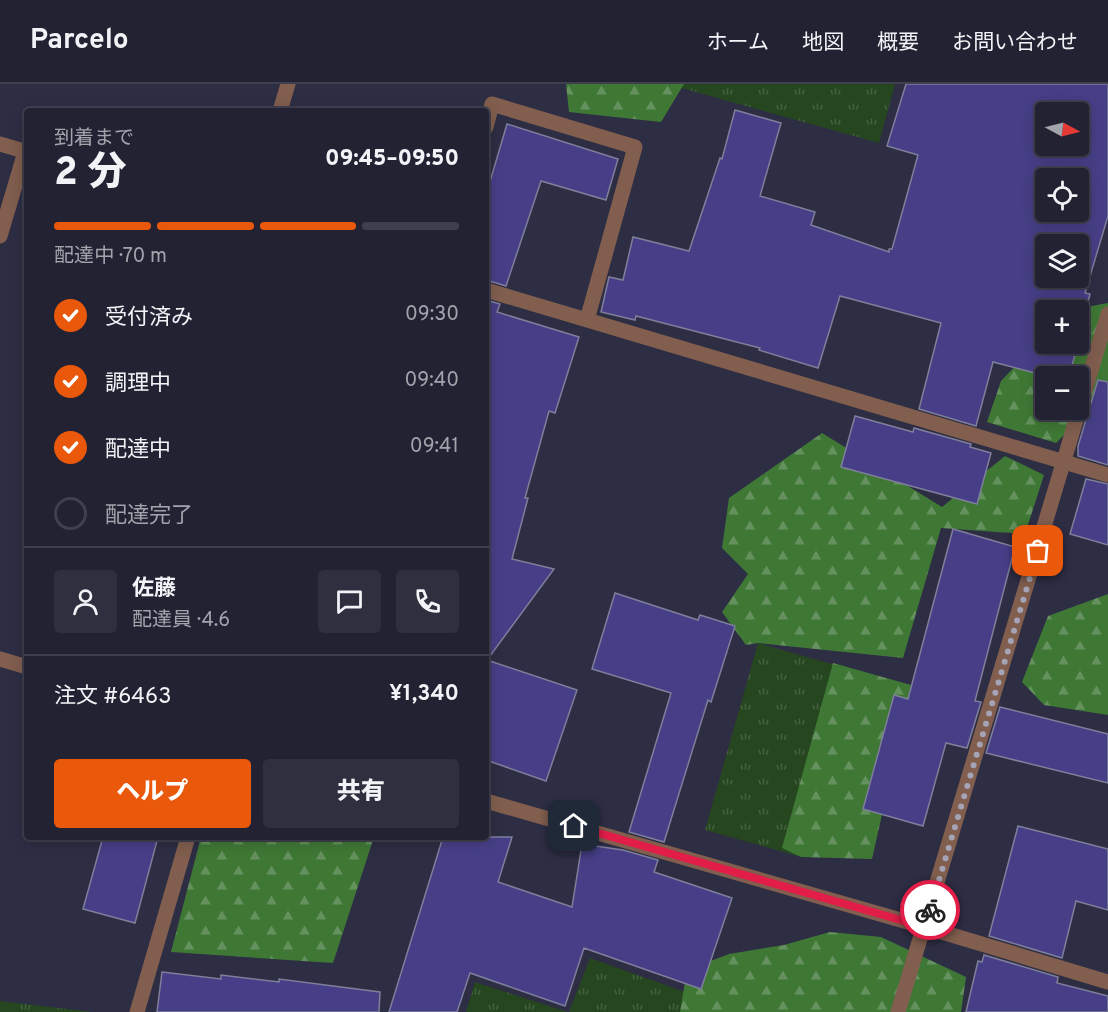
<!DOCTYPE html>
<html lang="ja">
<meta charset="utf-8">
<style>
body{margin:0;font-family:Overpass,"Noto Sans JP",sans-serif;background:#2e2f3f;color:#f1f3f6;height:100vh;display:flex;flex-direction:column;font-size:22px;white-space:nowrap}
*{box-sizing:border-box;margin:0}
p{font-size:20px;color:#a2a4ac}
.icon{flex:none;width:33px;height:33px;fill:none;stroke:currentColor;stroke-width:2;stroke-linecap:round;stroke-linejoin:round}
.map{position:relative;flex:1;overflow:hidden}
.panel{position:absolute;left:24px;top:24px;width:465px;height:732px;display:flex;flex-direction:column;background:#223;border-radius:6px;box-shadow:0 3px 15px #0003,0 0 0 2px #3f3f4e}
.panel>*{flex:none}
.needle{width:39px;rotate:97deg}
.buttons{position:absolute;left:1035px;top:18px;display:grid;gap:12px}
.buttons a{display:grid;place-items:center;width:54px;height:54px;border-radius:6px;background:#223;box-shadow:0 3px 15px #0003,0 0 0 2px #3f3f4e;font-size:30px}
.pin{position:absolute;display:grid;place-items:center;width:51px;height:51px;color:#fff;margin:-26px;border-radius:12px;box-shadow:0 3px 9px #0006}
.courier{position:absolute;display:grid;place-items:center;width:60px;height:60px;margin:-30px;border:4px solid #e11d48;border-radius:50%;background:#fff;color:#222;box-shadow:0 2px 8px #0007}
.head em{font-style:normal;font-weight:800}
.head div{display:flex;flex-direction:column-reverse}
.head{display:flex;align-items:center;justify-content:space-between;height:102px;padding:0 30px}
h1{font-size:39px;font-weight:800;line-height:45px}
.bar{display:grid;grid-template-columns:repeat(4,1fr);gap:9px 6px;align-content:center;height:72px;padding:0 30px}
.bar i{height:8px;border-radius:4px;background:#3f3f4e}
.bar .selected{background:#ea580c}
.bar p{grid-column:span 4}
.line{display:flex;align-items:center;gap:15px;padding:0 30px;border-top:2px solid #3f3f4e}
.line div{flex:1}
.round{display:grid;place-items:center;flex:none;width:63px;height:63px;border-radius:6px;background:#2e2f3f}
ol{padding:0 30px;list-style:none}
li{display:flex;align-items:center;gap:18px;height:66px}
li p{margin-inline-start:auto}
li .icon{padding:6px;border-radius:50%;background:#ea580c;color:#fff;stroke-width:4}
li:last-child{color:#a2a4ac}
li i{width:33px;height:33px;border:3px solid #3f3f4e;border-radius:50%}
.cta{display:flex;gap:12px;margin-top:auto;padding:12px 30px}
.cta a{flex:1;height:69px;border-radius:6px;background:#ea580c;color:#fff;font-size:24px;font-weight:800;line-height:69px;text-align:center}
.cta a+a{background:#2e2f3f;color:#f1f3f6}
header{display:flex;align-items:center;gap:36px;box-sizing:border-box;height:84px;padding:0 30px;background:#223;border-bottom:2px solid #3f3f4e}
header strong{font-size:28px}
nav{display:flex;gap:33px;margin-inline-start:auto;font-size:21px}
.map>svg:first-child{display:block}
</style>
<header>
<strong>Parcelo</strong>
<nav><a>ホーム</a><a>地図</a><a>概要</a><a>お問い合わせ</a></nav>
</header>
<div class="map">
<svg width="1108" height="928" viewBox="0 0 1108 928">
<defs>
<pattern id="grass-tufts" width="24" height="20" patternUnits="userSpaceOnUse" patternTransform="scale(1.5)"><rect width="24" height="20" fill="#25461f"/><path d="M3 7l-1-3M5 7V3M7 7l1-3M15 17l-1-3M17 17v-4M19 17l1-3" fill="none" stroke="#446140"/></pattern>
<pattern id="forest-firs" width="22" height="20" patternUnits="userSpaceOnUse" patternTransform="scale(1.5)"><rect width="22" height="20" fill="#3f7835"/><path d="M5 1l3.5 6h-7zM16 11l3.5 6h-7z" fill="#64915d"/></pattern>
</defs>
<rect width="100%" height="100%" fill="#2d2d44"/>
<path fill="url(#grass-tufts)" d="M 667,0 L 895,0 L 879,59 Z
M 758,559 L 853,586 L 801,773 L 705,746 Z
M 590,874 L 713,918 L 709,928 L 569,928 Z
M 475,898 L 568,928 L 466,928 Z
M 0,917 L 92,928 L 0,928 Z"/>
<path fill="url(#forest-firs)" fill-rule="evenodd" d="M 566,0 L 684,0 L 661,38 L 569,28 Z
M 1108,219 L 1108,308 L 1056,359 L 987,338 L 1001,297 L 1045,252 L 1046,260 L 1078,260 L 1078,226 L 1071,226 ZM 1046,292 L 1078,292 L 1078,326 L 1046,326 Z
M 822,349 L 942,423 L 1005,372 L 1044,391 L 1025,450 L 941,444 L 903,574 L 758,559 L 746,561 L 722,528 L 748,490 L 722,464 L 729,414 Z
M 1108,510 L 1108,631 L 1044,621 L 1022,598 L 1048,532 Z
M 833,579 L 911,601 L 872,775 L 801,773 L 782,764 Z
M 201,753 L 374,753 L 333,879 L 171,868 Z
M 830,848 L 881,853 L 966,893 L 961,928 L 680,928 L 687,886 L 729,870 L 784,861 Z"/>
<path fill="#463f87" stroke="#7e7f9a" stroke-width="1.5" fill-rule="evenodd" d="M 906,0 L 1108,0 L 1108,132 L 1085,209 L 1090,210 L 1078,256 L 1078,226 L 1046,226 L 1046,260 L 1078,260 L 1069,292 L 1047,292 L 993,278 L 976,342 L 919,325 L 941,239 L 840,212 L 818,284 L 759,266 L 760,264 L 636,232 L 635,236 L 601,228 L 609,193 L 623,196 L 633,153 L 689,167 L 720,74 L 722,75 L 735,26 L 781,39 L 760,112 L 815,128 L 811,141 L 889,168 L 889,165 L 892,165 L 918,71 L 887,62 ZM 1046,28 L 1078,28 L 1078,62 L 1046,62 ZM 1046,94 L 1078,94 L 1078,128 L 1046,128 ZM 1046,160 L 1078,160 L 1078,194 L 1046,194 Z
M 507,40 L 618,75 L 606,116 L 541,97 L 506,202 L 486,196 L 486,111 Z
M 486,216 L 500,220 L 497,228 L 579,253 L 555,329 L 549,327 L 525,414 L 528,414 L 512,475 L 554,485 L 487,576 L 577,606 L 546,697 L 486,676 Z
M 1098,296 L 1108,298 L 1108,381 L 1078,372 L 1078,362 Z
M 855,332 L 913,348 L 914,344 L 971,360 L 970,363 L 991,369 L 977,420 L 841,383 Z
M 1086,395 L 1108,400 L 1108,461 L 1070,450 Z
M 953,445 L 1015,463 L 975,617 L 981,618 L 967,664 L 946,659 L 923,742 L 863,725 L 894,611 L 908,615 Z
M 615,509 L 698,536 L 700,531 L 735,542 L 711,618 L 708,616 L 664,758 L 629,748 L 671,609 L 592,585 Z
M 1000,623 L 1108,650 L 1108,699 L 986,669 Z
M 1018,742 L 1108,765 L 1108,826 L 1076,817 L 1062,874 L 989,852 Z
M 103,753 L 158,753 L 135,839 L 83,825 Z
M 443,753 L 512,753 L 498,798 L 572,823 L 582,760 L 623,766 L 658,776 L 654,788 L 732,814 L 701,905 L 584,864 L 565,922 L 470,889 L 457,928 L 389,928 Z
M 984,871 L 1058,893 L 1057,899 L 1108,912 L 1108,928 L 966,928 L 978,877 L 982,878 Z
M 162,888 L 221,895 L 221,891 L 279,898 L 279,895 L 380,908 L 379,928 L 157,928 Z"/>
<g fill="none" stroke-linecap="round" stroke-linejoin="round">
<path stroke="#815e4e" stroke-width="15" d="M 280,27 L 288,0
M 486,43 L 492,20 L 635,63 L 587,236
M 0,60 L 27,68
M 0,152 L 25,68
M 486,206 L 1108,391
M 0,575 L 27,583
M 486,717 L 925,843 L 1108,898
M 137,928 L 188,753
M 898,928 L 1108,230"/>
</g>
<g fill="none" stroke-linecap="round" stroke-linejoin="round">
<path stroke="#a4a4b6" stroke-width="6" stroke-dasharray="0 10.8" d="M 930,826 L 1038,467"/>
<path stroke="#e11d48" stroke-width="8" d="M 574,742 L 925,843 L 930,826"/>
</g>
</svg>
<div class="buttons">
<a><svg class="needle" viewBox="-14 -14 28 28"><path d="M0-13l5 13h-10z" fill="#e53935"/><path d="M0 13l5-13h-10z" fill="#a2a4ac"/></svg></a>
<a><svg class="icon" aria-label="locate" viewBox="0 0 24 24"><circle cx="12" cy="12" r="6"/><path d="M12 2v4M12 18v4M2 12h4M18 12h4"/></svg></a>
<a><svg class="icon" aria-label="layers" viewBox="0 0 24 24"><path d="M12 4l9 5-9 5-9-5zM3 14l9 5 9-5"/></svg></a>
<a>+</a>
<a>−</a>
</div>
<div class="pin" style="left:1038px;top:467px;background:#ea580c"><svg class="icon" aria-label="bag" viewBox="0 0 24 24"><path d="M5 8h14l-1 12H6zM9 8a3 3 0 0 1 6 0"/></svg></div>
<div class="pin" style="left:574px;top:742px;background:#1f2937"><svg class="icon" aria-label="home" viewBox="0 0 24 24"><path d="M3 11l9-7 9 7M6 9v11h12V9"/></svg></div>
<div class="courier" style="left:930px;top:826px"><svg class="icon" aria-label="bike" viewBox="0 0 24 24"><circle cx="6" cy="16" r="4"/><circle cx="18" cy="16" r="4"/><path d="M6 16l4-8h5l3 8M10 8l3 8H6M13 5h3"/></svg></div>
<section class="panel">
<div class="head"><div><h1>2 分</h1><p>到着まで</p></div><em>09:45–09:50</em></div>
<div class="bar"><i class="selected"></i><i class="selected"></i><i class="selected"></i><i></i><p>配達中 · 70 m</p></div>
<ol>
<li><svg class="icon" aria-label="check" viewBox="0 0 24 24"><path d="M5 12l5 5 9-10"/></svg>受付済み<p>09:30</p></li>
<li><svg class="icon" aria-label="check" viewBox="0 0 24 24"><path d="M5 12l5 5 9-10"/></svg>調理中<p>09:40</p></li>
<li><svg class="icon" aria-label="check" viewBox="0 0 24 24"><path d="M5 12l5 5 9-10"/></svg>配達中<p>09:41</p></li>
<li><i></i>配達完了</li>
</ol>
<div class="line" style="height:108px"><a class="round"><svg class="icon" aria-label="person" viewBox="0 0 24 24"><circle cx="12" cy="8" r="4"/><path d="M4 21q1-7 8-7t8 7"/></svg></a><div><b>佐藤</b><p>配達員 · 4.6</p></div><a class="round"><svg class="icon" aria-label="chat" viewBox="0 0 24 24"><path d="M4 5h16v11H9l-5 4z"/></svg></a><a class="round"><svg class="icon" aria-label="phone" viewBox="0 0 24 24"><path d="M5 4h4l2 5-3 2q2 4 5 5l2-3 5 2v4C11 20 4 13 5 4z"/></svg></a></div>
<div class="line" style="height:78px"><div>注文 #6463</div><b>¥1,340</b></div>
<div class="cta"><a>ヘルプ</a><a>共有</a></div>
</section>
</div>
